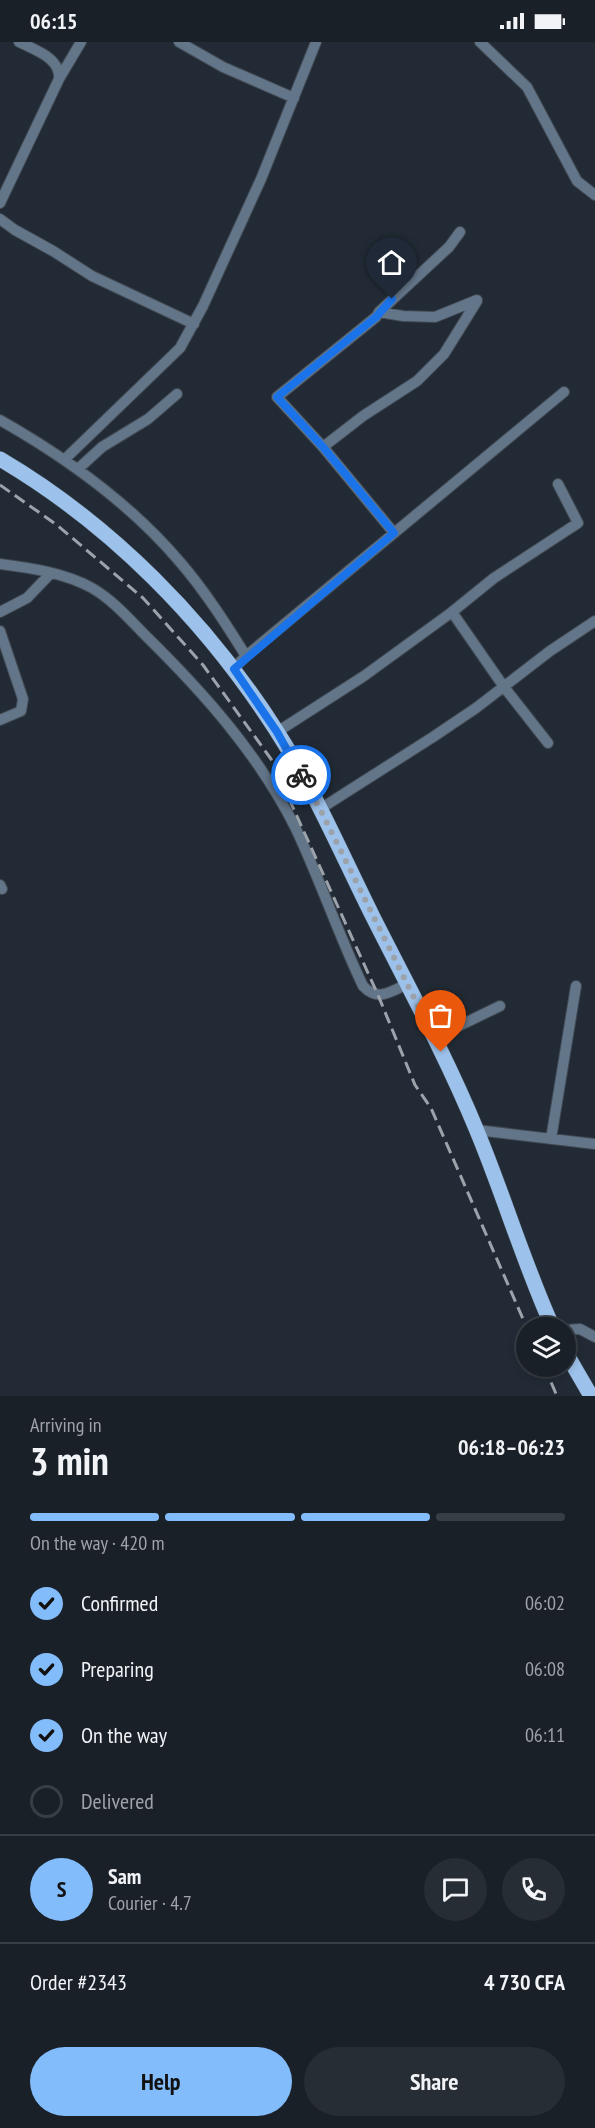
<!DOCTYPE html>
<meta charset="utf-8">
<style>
body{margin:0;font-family:"PT Sans Narrow",sans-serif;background:#272d34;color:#f1f3f6;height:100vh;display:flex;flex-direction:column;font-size:22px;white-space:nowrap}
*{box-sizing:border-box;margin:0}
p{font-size:20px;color:#9fa3a8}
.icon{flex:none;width:33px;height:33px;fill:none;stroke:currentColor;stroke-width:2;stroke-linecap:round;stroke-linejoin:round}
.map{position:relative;height:1354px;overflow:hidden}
.drawer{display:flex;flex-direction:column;background:#1a2028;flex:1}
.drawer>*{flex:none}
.controls{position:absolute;left:516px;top:1275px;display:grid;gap:12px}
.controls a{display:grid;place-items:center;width:60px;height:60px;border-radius:50%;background:#1a2028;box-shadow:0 3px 9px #0003,0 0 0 2px #383e45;font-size:30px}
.pin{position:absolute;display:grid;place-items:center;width:51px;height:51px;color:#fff;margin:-62px -26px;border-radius:50% 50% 50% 0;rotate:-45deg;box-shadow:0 0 6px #0007}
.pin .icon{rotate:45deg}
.courier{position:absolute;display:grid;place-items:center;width:60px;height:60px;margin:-30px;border:4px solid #1a73e8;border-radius:50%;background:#fff;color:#222;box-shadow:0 2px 8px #0007}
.summary em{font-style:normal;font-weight:800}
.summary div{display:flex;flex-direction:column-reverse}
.summary{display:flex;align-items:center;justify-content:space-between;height:102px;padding:0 30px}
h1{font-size:39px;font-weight:800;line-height:45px}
.bar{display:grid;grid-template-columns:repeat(4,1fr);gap:9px 6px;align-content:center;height:72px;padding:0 30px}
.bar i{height:8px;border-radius:4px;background:#383e45}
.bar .current{background:#83bcfb}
.bar p{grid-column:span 4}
.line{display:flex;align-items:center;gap:15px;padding:0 30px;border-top:2px solid #383e45}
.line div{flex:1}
.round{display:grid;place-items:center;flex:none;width:63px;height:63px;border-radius:32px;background:#272d34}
ol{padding:0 30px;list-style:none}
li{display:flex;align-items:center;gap:18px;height:66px}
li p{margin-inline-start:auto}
li .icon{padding:6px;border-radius:50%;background:#83bcfb;color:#111;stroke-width:4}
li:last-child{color:#9fa3a8}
li i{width:33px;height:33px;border:3px solid #383e45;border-radius:50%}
.action{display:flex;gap:12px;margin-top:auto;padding:12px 30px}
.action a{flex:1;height:69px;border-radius:36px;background:#83bcfb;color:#111;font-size:24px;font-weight:800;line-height:69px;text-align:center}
.action a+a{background:#272d34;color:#f1f3f6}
.status{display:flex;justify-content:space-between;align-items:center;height:42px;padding:0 30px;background:#1a2028;direction:ltr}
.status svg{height:16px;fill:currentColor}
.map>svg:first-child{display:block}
</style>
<div class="status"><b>06:15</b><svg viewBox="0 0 49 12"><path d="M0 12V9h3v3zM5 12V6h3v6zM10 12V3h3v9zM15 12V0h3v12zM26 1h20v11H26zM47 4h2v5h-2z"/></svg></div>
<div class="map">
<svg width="595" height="1354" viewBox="0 0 595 1354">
<rect width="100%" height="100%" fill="#222b35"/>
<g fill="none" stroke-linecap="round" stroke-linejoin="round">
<defs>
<path id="street" d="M 179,0 L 223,25 L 294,56
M 480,0 L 527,45 L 577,139 L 595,153
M 59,37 L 81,0
M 0,161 L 59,37 C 61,16 35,8 19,0
M 0,177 L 15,188 L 53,209 L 92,234 L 194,282
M 379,270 L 449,205 L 460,190
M 0,378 C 67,416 130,461 180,520 C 205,549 226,582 246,614 L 233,627
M 323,405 L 363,374 L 417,339 L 444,312 L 477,259
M 65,417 L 180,306 L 203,264 L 261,137 L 316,0
M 78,427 L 102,405 L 148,377 L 177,352
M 394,491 L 323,405 L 277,355 L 376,275 L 379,270 L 403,274 L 435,275 L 477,258
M 0,522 C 31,526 65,531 92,546 C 113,558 130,578 147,595 C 204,651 259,713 295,785 C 320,837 338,892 363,944 C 378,960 390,950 407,942
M 0,570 L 27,556 L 51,531
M 452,570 L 504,645 L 548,701
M 0,589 L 23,657 L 21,669 L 0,678
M 246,614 L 564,350
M 277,690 L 364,634 L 452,570 L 494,536 L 578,481 L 558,442
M 320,767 L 433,695 L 476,666 L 550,609 L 595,579
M 0,843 L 2,847
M 434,996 L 500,964
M 477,1088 L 595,1102
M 551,1097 L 576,944
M 566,1288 L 580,1287 L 595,1295"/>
<path id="primary" d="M 0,417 C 112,483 206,579 276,688 C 314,747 342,813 373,875 C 409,946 447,1016 477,1089 C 504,1154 524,1222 553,1286
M 566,1311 L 591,1354"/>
</defs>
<use href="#street" stroke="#404852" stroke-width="12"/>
<use href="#primary" stroke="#404852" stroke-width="16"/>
<use href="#street" stroke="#637589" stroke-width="10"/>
<use href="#primary" stroke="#9cc1ea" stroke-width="15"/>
<path stroke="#9ca3ab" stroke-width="3" stroke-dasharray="12 6" stroke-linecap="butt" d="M 0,443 L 57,483 L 143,556 L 203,623 L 271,717 L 378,953 L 415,1043 L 431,1066 L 527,1286
M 544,1324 L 557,1354"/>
</g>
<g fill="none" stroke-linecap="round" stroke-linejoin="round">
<path stroke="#9ba2a9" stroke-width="6" stroke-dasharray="0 10.8" d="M 301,733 L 320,767 L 441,1010"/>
<path stroke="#1a73e8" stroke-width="8" d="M 301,733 L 277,690 L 234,627 L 394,491 L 323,405 L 277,355 L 376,275 L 392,257"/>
</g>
</svg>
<div class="controls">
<a><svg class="icon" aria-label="layers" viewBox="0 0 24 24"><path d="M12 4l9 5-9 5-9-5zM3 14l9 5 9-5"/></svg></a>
</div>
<div class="pin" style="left:441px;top:1010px;background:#ea580c"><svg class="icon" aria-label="bag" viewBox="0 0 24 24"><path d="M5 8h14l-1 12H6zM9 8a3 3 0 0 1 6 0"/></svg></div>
<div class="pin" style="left:392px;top:257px;background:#1f2937"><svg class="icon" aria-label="home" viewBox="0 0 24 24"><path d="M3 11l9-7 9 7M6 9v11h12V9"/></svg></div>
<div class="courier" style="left:301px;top:733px"><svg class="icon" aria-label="bike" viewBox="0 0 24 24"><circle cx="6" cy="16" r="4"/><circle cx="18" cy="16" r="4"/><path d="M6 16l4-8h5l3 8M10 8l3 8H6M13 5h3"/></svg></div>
</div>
<section class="drawer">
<div class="summary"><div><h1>3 min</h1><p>Arriving in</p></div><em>06:18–06:23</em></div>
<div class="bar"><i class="current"></i><i class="current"></i><i class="current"></i><i></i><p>On the way · 420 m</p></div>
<ol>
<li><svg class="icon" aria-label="check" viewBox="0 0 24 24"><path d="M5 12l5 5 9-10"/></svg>Confirmed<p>06:02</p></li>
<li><svg class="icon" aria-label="check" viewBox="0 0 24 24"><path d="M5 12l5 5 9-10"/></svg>Preparing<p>06:08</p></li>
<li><svg class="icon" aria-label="check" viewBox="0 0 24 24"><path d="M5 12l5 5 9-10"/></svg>On the way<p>06:11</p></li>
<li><i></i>Delivered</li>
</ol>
<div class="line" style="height:108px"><b class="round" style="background:#83bcfb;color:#111">S</b><div><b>Sam</b><p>Courier · 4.7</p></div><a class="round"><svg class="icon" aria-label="chat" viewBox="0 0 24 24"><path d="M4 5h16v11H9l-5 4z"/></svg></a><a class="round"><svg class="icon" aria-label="phone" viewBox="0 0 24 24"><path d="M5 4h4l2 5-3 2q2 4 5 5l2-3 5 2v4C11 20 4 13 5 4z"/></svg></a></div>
<div class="line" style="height:78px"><div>Order #2343</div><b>4 730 CFA</b></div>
<div class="action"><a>Help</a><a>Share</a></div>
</section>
